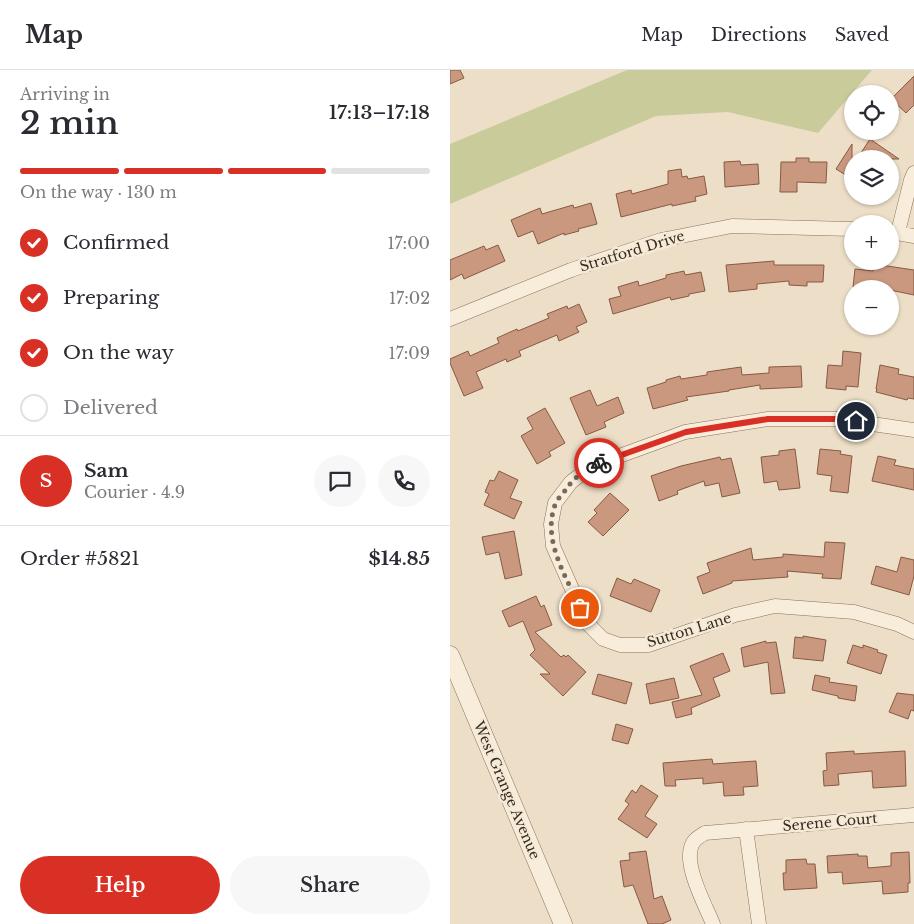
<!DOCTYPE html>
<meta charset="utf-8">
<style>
body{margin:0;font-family:"Libre Baskerville",serif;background:#f7f7f7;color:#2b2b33;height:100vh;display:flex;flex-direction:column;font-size:19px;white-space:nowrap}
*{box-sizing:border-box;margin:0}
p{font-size:16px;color:#7c7c81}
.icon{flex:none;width:28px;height:28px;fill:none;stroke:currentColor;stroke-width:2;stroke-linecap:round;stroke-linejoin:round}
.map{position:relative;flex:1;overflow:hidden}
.panel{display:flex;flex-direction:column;background:#fff;width:450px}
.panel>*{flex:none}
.tools{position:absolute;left:394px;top:15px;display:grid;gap:10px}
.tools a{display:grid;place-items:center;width:55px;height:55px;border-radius:50%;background:#fff;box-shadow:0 1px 4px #0004;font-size:25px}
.pin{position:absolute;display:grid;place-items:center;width:42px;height:42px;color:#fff;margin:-21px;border:2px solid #fff;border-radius:50%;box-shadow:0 1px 5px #0007}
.courier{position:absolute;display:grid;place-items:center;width:50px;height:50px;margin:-25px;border:4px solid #d93025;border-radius:50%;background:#fff;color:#222;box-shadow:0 1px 6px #0007}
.headline em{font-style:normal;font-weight:600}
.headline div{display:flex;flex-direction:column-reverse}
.headline{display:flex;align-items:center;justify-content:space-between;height:85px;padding:0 20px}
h1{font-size:32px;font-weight:600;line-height:38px}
.bar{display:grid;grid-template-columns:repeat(4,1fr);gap:8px 5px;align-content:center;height:60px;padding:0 20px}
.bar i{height:6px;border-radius:4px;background:#e1e1e2}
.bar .current{background:#d93025}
.bar p{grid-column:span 4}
.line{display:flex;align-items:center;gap:12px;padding:0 20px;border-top:1px solid #e1e1e2}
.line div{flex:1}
.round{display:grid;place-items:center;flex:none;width:52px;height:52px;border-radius:26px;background:#f7f7f7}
ol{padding:0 20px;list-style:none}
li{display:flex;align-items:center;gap:15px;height:55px}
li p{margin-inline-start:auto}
li .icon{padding:5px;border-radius:50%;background:#d93025;color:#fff;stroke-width:4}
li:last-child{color:#7c7c81}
li i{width:28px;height:28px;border:2px solid #e1e1e2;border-radius:50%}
.cta{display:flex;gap:10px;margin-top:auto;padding:10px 20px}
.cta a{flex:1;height:58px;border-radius:30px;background:#d93025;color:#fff;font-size:20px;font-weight:600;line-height:58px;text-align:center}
.cta a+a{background:#f7f7f7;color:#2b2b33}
header{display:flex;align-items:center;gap:30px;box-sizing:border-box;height:70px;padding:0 25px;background:#fff;border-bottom:1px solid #e1e1e2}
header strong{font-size:24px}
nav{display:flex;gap:28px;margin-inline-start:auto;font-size:18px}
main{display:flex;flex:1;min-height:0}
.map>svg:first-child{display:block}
</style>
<header>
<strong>Map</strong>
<nav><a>Map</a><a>Directions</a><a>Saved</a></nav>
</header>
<main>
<section class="panel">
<div class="headline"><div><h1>2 min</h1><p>Arriving in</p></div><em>17:13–17:18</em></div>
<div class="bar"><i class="current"></i><i class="current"></i><i class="current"></i><i></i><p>On the way · 130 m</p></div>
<ol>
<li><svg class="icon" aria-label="check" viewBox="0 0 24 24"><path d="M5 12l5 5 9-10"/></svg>Confirmed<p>17:00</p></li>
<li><svg class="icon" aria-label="check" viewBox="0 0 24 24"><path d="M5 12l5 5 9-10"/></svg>Preparing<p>17:02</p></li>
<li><svg class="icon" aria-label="check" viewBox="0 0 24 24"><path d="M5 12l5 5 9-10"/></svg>On the way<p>17:09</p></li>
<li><i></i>Delivered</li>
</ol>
<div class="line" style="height:90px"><b class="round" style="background:#d93025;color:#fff">S</b><div><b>Sam</b><p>Courier · 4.9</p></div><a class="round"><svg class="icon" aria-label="chat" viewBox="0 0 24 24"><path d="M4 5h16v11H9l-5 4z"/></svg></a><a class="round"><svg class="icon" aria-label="phone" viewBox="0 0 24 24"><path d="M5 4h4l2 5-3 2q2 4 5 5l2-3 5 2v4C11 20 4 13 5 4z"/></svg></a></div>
<div class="line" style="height:65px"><div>Order #5821</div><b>$14.85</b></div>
<div class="cta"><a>Help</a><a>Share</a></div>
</section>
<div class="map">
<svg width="464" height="854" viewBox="0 0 464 854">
<rect width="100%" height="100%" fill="#eddfc7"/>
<path fill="#cacb9b" d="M 177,0 L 422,0 L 368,63 L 278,42 L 206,46 L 0,134 L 0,74 Z"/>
<path fill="#ca987e" stroke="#875943" d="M 0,0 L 10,0 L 14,8 L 0,14 Z
M 464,6 L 464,35 L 456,43 L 441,29 Z
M 420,69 L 449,89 L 407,89 Z
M 402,74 L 402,109 L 386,99 Z
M 346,88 L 359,88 L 359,92 L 377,92 L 376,113 L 347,112 L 347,122 L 330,122 L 331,92 L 346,92 Z
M 290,91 L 291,95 L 308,94 L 309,114 L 275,117 L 274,92 Z
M 231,99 L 232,107 L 237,106 L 238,109 L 254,106 L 257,124 L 245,127 L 246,131 L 222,136 L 222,134 L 171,147 L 166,124 L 181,120 L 182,124 L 218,114 L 218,101 Z
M 141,133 L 147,154 L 128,159 L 129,161 L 114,165 L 114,163 L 88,174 L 83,161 L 68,167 L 61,150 L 90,138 L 92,144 L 123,135 L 124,138 Z
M 48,175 L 55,191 L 14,209 L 12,204 L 0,210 L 0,190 L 34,176 L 36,180 Z
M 324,191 L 324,195 L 374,195 L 373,212 L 357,212 L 357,216 L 339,215 L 339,211 L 307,214 L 307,219 L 279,222 L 276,195 Z
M 424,194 L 464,200 L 464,225 L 440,220 L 440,219 L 403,217 L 405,199 L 423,201 Z
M 234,201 L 235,205 L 251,202 L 255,221 L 239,224 L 239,226 L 221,230 L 220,227 L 163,244 L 159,229 L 171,226 L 168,217 L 188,211 L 189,216 L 216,208 L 216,205 Z
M 129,234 L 137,252 L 126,257 L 129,262 L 109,271 L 107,265 L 69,281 L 71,286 L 57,292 L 56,289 L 26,302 L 33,318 L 14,326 L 0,293 L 0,289 L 18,281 L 20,286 L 49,273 L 47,268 L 67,259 L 68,261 L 99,248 L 97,244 L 117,236 L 118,239 Z
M 393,281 L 411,283 L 408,317 L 396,316 L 396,320 L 376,318 L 378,295 L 392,296 Z
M 430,295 L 449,299 L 448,304 L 464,307 L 464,329 L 458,328 L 457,330 L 426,322 L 427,319 L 426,319 Z
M 351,296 L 352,317 L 310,319 L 310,315 L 279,320 L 279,321 L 236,327 L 238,330 L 203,339 L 197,318 L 216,312 L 216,310 L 230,306 L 231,309 L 257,305 L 257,302 L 291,297 L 292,305 L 319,303 L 319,297 Z
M 140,320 L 147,336 L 168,327 L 174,343 L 154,352 L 156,357 L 136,365 L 120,328 Z
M 95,338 L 115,373 L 99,382 L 101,386 L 87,394 L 71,366 L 83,359 L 77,348 Z
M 345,379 L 350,418 L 329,420 L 327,411 L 314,413 L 311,387 L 329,385 L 329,381 Z
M 370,379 L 391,381 L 390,384 L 402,386 L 398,423 L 380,421 L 382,406 L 367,404 Z
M 428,386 L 446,390 L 444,395 L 464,399 L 464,420 L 422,411 Z
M 270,387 L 271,390 L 281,388 L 290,423 L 272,427 L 269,413 L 255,416 L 254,411 L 227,421 L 228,424 L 209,431 L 201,406 L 231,396 Z
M 49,401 L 68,410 L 60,428 L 72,432 L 64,449 L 34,435 L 39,424 L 35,422 L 40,410 L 44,411 Z
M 160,423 L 179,440 L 153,466 L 138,452 L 147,443 L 144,440 Z
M 64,461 L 72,505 L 55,509 L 49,482 L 36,485 L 32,467 Z
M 375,472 L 395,473 L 391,509 L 372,508 L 373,504 L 337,501 L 338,507 L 282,511 L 282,513 L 253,524 L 247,507 L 260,502 L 257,493 L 301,478 L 303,490 L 333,487 L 333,484 L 374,487 Z
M 451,487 L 464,490 L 464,506 L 459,525 L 421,514 L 426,496 L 447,502 Z
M 167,508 L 181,514 L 184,509 L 210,520 L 201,542 L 160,526 Z
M 86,526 L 91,537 L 94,535 L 102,555 L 85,562 L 111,587 L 114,585 L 116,587 L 118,585 L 136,602 L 113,626 L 90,604 L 100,604 L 80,585 L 85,580 L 73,551 L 59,557 L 52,541 Z
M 353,566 L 376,570 L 373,591 L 343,588 L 345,567 L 353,568 Z
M 316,571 L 316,573 L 326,572 L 335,623 L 321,624 L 318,592 L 294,597 L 291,578 Z
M 403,575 L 413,578 L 413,575 L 428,580 L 427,582 L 437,585 L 431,604 L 397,593 Z
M 273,583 L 280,601 L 263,608 L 270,626 L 241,638 L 242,644 L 226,648 L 222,632 L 252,625 L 240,596 Z
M 148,604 L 182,613 L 176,634 L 142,624 Z
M 365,605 L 380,608 L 379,612 L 407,616 L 405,631 L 388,628 L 388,626 L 362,620 Z
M 224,608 L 229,628 L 200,634 L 196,614 Z
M 447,623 L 464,625 L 464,641 L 461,640 L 458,649 L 439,642 Z
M 166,654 L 183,659 L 178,674 L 162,670 Z
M 404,681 L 404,684 L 455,681 L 456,716 L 423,718 L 422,701 L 388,704 L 389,715 L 374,716 L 373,701 L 377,700 L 376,683 Z
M 262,689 L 263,694 L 306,691 L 308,716 L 293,717 L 294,725 L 274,726 L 273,712 L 253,714 L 253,708 L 225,710 L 226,716 L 215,716 L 213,693 Z
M 191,715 L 208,726 L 195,746 L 207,754 L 197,768 L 168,749 L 179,734 L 175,731 L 182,720 L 186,723 Z
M 196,781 L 204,829 L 212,826 L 221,850 L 212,854 L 198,854 L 183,815 L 174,817 L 170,791 L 180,790 L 179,783 Z
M 459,782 L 460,813 L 458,813 L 458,822 L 433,824 L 432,811 L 393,814 L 392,802 L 378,803 L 377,786 L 408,784 L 408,786 L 417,786 L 418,798 L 441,796 L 441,783 Z
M 356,789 L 357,794 L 365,794 L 367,818 L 334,820 L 333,803 L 336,803 L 336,790 Z"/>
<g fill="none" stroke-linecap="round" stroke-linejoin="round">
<defs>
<path id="minor" d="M 441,162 L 464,166
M 448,162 L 461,110 L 464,103
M 0,249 L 121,200 L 211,170 L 282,156 L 402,159
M 464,360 L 388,349 L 318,349 L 235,362 L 142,396 L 121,412 L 105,433 L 101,454 L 103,476 L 137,553 L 153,569 L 170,575 L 199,575 L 285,545 L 325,536 L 404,542 L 447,554 L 464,562
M 296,759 L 309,854
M 263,854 C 255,834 229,788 245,770 C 248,767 252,765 255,763 L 464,745"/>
<path id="tertiary" d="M 0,585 L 113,854"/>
</defs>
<use href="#minor" stroke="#89715d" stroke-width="15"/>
<use href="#tertiary" stroke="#89715d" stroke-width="19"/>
<use href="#minor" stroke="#f8edda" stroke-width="14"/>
<use href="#tertiary" stroke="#f8edda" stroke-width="18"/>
</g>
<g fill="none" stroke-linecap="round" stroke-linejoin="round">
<path stroke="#78695a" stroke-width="5" stroke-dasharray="0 9" d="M 130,538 C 116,506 92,470 105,435 C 107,429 113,424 116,419 C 124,408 136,398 149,393"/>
<path stroke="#d93025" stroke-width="6" d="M 149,393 L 236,362 L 318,349 L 388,349 L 406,351"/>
</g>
<g text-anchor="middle" stroke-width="5" stroke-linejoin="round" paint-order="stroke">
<g font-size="14" fill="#392a20" stroke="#f5ead7">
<text transform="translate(182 181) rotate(-17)" y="5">Stratford Drive</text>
<text transform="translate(239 560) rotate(-17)" y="5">Sutton Lane</text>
<text transform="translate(57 720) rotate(67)" y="5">West Grange Avenue</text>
<text transform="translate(380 752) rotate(-5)" y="5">Serene Court</text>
</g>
</g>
</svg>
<div class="tools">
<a><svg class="icon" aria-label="locate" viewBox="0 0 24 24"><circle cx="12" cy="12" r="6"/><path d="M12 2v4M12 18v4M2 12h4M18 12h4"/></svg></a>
<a><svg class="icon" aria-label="layers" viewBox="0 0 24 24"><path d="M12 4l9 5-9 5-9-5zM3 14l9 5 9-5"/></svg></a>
<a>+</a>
<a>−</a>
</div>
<div class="pin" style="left:130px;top:538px;background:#ea580c"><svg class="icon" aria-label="bag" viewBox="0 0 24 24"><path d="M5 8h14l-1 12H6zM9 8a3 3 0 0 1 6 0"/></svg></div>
<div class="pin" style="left:406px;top:351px;background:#1f2937"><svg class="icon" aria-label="home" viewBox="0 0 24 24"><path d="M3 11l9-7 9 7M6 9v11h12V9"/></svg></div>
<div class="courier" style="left:149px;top:393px"><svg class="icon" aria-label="bike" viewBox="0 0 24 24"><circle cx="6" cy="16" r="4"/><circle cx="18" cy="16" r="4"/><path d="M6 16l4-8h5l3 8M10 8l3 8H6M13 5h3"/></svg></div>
</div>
</main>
